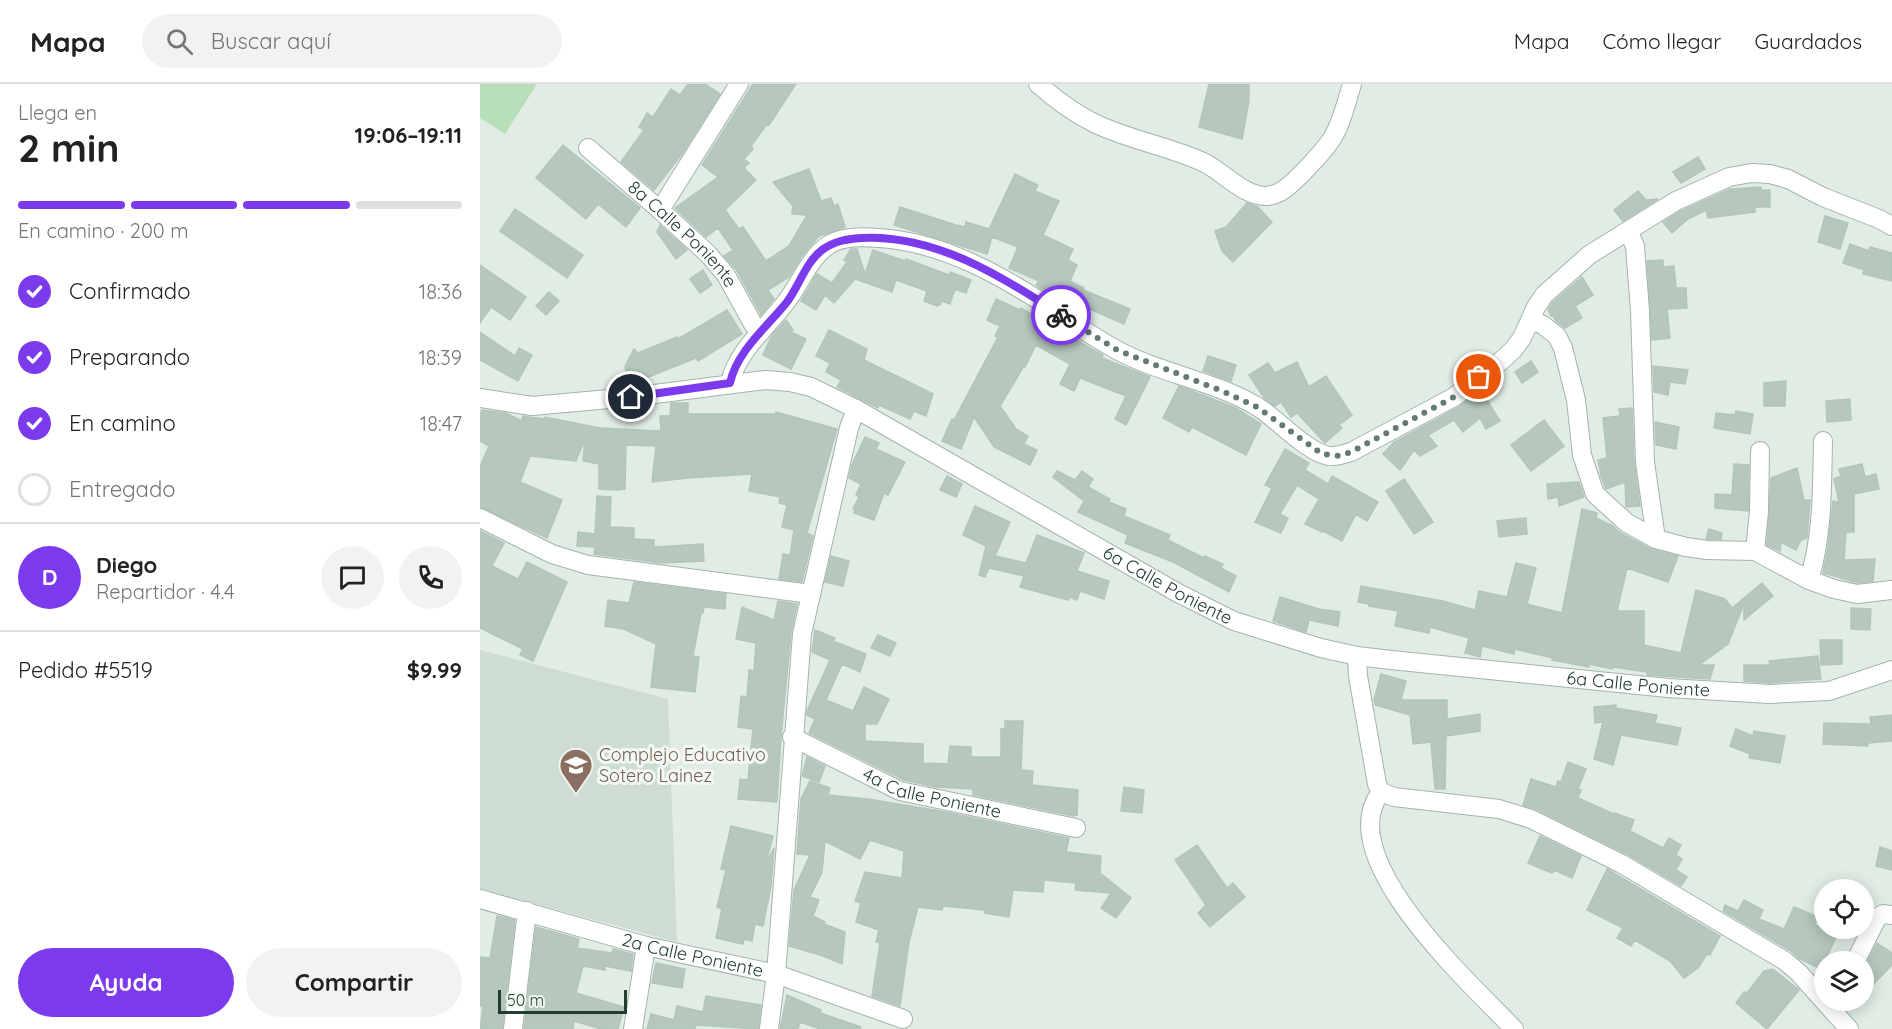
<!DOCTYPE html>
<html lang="es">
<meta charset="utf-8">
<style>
body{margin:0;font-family:Quicksand,sans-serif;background:#f2f2f2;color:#222;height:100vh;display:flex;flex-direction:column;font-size:22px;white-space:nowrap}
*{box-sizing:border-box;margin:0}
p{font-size:20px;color:#767676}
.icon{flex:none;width:33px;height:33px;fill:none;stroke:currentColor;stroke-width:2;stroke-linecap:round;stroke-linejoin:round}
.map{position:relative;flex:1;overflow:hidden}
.side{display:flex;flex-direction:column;background:#fff;width:480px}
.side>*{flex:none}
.fabs{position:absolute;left:1334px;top:795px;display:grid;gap:12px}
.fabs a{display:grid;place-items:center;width:60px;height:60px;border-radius:50%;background:#fff;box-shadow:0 3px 15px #0003;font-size:30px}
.scale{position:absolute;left:18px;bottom:15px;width:129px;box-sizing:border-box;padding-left:6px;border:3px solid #213e2f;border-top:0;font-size:16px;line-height:21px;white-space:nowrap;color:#213e2f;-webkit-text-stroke:4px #f2f9f4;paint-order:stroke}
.pin{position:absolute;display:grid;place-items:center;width:51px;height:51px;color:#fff;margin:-26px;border:3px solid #fff;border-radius:50%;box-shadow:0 2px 6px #0007}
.courier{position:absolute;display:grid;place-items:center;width:60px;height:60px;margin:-30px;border:4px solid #7c3aed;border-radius:50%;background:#fff;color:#222;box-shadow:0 2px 8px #0007}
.head em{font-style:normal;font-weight:700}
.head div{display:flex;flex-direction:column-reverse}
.head{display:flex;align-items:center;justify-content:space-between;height:102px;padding:0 18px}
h1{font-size:39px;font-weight:700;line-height:45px}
.bar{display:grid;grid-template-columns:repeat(4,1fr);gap:9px 6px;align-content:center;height:72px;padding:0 18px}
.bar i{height:8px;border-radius:4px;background:#e0e0e0}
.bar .on{background:#7c3aed}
.bar p{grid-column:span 4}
.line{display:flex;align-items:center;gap:15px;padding:0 18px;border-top:2px solid #e0e0e0}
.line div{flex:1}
.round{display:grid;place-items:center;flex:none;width:63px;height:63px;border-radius:32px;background:#f2f2f2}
ol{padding:0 18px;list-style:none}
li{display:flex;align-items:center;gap:18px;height:66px}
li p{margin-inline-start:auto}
li .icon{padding:6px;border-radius:50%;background:#7c3aed;color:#fff;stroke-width:4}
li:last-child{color:#767676}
li i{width:33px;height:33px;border:3px solid #e0e0e0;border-radius:50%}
.cta{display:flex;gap:12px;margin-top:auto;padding:12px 18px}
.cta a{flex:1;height:69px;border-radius:36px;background:#7c3aed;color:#fff;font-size:24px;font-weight:700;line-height:69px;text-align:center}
.cta a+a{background:#f2f2f2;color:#222}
header{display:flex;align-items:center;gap:36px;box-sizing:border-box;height:84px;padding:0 30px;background:#fff;border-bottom:2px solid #e0e0e0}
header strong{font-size:28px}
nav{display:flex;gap:33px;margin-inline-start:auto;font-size:21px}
.search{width:420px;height:54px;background:#f2f2f2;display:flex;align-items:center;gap:15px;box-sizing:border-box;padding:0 21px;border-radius:33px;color:#767676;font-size:22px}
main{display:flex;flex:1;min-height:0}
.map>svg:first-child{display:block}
</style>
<header>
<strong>Mapa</strong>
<div class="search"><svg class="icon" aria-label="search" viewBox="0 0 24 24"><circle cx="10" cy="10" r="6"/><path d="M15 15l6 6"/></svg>Buscar aquí</div>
<nav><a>Mapa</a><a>Cómo llegar</a><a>Guardados</a></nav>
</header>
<main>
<section class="side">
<div class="head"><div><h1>2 min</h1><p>Llega en</p></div><em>19:06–19:11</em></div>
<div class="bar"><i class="on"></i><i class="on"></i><i class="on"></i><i></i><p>En camino · 200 m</p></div>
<ol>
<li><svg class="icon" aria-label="check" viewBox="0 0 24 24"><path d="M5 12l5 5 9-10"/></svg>Confirmado<p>18:36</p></li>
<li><svg class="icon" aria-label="check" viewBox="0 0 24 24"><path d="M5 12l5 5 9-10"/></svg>Preparando<p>18:39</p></li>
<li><svg class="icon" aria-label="check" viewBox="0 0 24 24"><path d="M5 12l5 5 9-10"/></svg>En camino<p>18:47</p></li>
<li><i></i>Entregado</li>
</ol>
<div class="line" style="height:108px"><b class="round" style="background:#7c3aed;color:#fff">D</b><div><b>Diego</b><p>Repartidor · 4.4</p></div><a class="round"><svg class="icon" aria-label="chat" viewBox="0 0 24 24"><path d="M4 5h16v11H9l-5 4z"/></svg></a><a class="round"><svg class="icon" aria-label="phone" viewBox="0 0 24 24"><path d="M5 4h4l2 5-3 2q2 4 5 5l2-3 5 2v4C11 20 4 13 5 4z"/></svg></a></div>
<div class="line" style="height:78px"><div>Pedido #5519</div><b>$9.99</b></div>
<div class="cta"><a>Ayuda</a><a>Compartir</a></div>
</section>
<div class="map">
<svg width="1412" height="945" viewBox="0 0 1412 945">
<rect width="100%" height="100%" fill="#e1ece5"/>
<path fill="#cfdcd3" d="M 0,566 L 188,615 L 197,858 L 0,805 Z"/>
<path fill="#b9deba" d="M 0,0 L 57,0 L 25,50 L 0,34 Z"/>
<path fill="#b6c7bd" stroke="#b3c6ba" stroke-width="1.5" d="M 208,0 L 225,0 L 240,10 L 202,70 L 174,106 L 141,78 L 164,46 L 159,43 L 167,29 L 173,33 L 191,5 L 200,11 Z
M 273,0 L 316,0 L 289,41 L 287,40 L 271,62 L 273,65 L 264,75 L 269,79 L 264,84 L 276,96 L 245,126 L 259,145 L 263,143 L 286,177 L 309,162 L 327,131 L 312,130 L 313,122 L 293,98 L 329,85 L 341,117 L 351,114 L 354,122 L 358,120 L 365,143 L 339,152 L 321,173 L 309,193 L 288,206 L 294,215 L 281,231 L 256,185 L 244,172 L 253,166 L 238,144 L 226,153 L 195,124 L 238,93 L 222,81 Z
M 729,0 L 769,0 L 769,17 L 762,55 L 719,43 Z
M 83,61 L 160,124 L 146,143 L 118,120 L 106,135 L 56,94 Z
M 1218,73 L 1225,85 L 1201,99 L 1193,88 Z
M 535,90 L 558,101 L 555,107 L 579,117 L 563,151 L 593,165 L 588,176 L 597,181 L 590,197 L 604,204 L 603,206 L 650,225 L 644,240 L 596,219 L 593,225 L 556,201 L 559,197 L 529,184 L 538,163 L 512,153 L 507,170 L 414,141 L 420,123 L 476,141 L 485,143 L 486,138 L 509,145 Z
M 1281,103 L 1281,106 L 1290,106 L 1290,123 L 1275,123 L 1275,128 L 1228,134 L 1226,126 L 1208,135 L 1192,149 L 1183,138 L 1201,127 L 1250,105 Z
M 1158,107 L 1166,116 L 1178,115 L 1143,137 L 1134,126 Z
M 767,119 L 778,123 L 792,138 L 753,178 L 742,167 L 735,147 L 746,143 Z
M 35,125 L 103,171 L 87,194 L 20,147 Z
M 1345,132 L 1368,139 L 1360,165 L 1338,158 Z
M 180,141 L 207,166 L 196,175 L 177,148 Z
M 1370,160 L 1389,167 L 1390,163 L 1412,169 L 1412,197 L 1383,190 L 1384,186 L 1363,179 Z
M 371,165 L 377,165 L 385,190 L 393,166 L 425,177 L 426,175 L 469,191 L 470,188 L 491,196 L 486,209 L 475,205 L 470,220 L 462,217 L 460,221 L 457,222 L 444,217 L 447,207 L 416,196 L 412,208 L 375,195 L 354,219 L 345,211 L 336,226 L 321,217 L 337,190 L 352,199 L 367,178 L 364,176 Z
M 1183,176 L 1183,183 L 1194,182 L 1196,204 L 1206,204 L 1207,224 L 1187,225 L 1190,254 L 1172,256 L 1167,177 Z
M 0,181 L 46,213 L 30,236 L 11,223 L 0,239 Z
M 223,186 L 232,201 L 220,209 L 210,195 Z
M 1102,193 L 1113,211 L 1095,222 L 1102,234 L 1085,244 L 1076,237 L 1073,231 L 1071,232 L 1068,225 L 1073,218 Z
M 69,208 L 79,217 L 66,231 L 56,222 Z
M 516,215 L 540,226 L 541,224 L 623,271 L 622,274 L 670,293 L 646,341 L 635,335 L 646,312 L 600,294 L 594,307 L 580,300 L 590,280 L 556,261 L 545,283 L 544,282 L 520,322 L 536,345 L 548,352 L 544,360 L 557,366 L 550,381 L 514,363 L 494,333 L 481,365 L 462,357 L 472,335 L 474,336 L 518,253 L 515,252 L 520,242 L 507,236 Z
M 247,226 L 262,250 L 218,277 L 216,274 L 166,294 L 167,300 L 149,302 L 145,282 L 154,265 L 158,269 L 197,253 L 198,255 Z
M 306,236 L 313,246 L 311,248 L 326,255 L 311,285 L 283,271 L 292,251 Z
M 349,246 L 387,265 L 384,276 L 453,310 L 446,332 L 434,327 L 430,335 L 399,321 L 398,324 L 357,303 L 361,296 L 346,288 L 350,279 L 336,272 Z
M 0,248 L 35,272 L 39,264 L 52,271 L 38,297 L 0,276 Z
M 728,272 L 756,281 L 751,297 L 723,287 Z
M 1051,277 L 1058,288 L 1042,299 L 1035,288 Z
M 817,278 L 829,303 L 846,292 L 872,331 L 859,341 L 862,344 L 845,359 L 817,329 L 811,333 L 801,318 L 795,322 L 784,314 L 769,291 L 788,279 L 795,289 Z
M 1173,282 L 1208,286 L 1205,300 L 1190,298 L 1188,311 L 1174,308 Z
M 1306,297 L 1305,322 L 1284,322 L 1284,299 Z
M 699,302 L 756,324 L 781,340 L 766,371 L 712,343 L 709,348 L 683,334 Z
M 1001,306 L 1020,337 L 1006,345 L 1000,334 L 983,348 L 974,336 L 948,351 L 957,362 L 940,372 L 934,366 L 920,386 L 903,370 L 914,358 L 979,323 Z
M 1370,315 L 1371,336 L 1347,338 L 1346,317 Z
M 191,319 L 208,319 L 208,330 L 296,330 L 296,328 L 357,345 L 327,449 L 333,452 L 322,498 L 299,495 L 303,470 L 310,471 L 314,446 L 302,443 L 307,421 L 299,419 L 300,413 L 269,407 L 272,390 L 208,394 L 172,398 L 176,362 L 146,361 L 145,405 L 137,406 L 119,405 L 119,380 L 103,377 L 105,355 L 96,377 L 50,372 L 40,398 L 82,416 L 67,454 L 0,423 L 0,383 L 9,362 L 0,357 L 0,331 L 2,326 L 26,329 L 42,337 L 43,332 L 64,335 L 65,333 L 120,344 L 181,347 L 180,332 L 190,332 Z
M 1152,324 L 1154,378 L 1160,422 L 1146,423 L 1145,398 L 1126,405 L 1121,392 L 1118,376 L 1127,374 L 1123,334 L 1140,332 L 1139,325 Z
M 1256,327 L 1273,330 L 1270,350 L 1234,344 L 1236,329 L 1255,331 Z
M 1064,336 L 1084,362 L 1051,387 L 1031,361 Z
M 1175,338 L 1199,343 L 1196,365 L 1176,361 Z
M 385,353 L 399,359 L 396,365 L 425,378 L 408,411 L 404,409 L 394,436 L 374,429 L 375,426 L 373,425 L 379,413 L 376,411 L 381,400 L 369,394 L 372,381 Z
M 805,365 L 829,379 L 825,386 L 848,400 L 852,392 L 898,418 L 887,437 L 876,430 L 862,457 L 843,447 L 842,448 L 825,440 L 839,415 L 817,401 L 800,430 L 808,434 L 801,449 L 775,438 L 792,404 L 785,401 Z
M 1254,380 L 1269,381 L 1268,427 L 1235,424 L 1235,410 L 1252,411 Z
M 1382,380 L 1385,393 L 1396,390 L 1399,405 L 1374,410 L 1374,448 L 1366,448 L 1364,476 L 1395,475 L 1393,497 L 1378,499 L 1343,489 L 1348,463 L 1353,417 L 1359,418 L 1354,395 L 1361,392 L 1359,385 Z
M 1317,384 L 1324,416 L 1330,416 L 1327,454 L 1321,456 L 1316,466 L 1301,458 L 1300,467 L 1287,461 L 1291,394 Z
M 577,387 L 595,396 L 602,387 L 613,395 L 608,403 L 630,415 L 629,418 L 646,425 L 644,432 L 690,451 L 688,456 L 724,474 L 725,472 L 743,480 L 741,484 L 756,492 L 749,508 L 693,478 L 645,459 L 648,451 L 598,428 L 604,417 L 573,393 Z
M 467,392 L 482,400 L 476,413 L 460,406 Z
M 924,395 L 953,438 L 934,450 L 906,407 Z
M 1099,398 L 1104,413 L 1079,422 L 1078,413 L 1068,415 L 1067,400 Z
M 117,412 L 131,413 L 130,443 L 154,444 L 154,455 L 174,456 L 174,463 L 223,460 L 224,477 L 181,479 L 114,470 L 115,463 L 97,462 L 98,448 L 115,450 Z
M 495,422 L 530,438 L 515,472 L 546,479 L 557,451 L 604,469 L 597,487 L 629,497 L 624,515 L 600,507 L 597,516 L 589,513 L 588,516 L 540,503 L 544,492 L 509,484 L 505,493 L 499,491 L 506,462 L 483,451 Z
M 1102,425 L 1117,429 L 1116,434 L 1133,442 L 1139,448 L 1171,465 L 1198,472 L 1188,498 L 1147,484 L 1137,527 L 1164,527 L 1164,561 L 1201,569 L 1216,506 L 1245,515 L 1252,524 L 1282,499 L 1293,512 L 1264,536 L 1264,520 L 1248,560 L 1219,581 L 1234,581 L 1230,595 L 1167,591 L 1167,588 L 1133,583 L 1132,585 L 1109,580 L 1109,583 L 1072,576 L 1073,574 L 1035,565 L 1034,570 L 1002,562 L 1000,573 L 985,569 L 989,554 L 950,543 L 949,549 L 915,542 L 918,527 L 889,522 L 889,520 L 878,518 L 881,502 L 963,517 L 995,526 L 999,507 L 1027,513 L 1036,479 L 1056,484 L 1047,520 L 1082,529 Z
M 1046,434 L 1047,450 L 1019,453 L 1017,437 Z
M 1229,445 L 1242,449 L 1241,455 L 1226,455 Z
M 0,447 L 24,459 L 12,482 L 38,495 L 47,478 L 87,498 L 53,577 L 40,571 L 43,565 L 0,544 Z
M 351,472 L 369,477 L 363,502 L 345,498 Z
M 154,498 L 246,510 L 245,525 L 224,523 L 223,529 L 221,529 L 213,572 L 219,573 L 215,608 L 171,603 L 176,560 L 144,545 L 125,542 L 128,516 L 149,519 Z
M 800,513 L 839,525 L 860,528 L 858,542 L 829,536 L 826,548 L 793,537 Z
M 298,517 L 317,520 L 311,549 L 301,653 L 297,718 L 258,715 L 260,695 L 268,696 L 273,645 L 258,643 L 261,612 L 267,613 L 269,586 L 274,587 L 276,559 L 256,555 L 262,523 L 294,536 Z
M 1371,524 L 1391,525 L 1390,546 L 1371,545 Z
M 335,546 L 355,554 L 353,557 L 386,570 L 380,588 L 362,580 L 346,616 L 373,627 L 384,603 L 409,615 L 397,640 L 385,640 L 385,657 L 443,660 L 443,679 L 468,680 L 470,662 L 491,663 L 491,673 L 521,673 L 521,645 L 525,645 L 525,637 L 543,637 L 541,686 L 553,687 L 552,701 L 598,706 L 597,731 L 594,732 L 493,711 L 493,705 L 456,703 L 424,696 L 329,649 L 335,635 L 327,631 L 327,627 L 350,576 L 332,568 Z
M 398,551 L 416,559 L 410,572 L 391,564 Z
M 1340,556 L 1362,556 L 1362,580 L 1341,581 Z
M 1338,572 L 1341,595 L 1290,599 L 1264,597 L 1264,581 L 1290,581 L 1289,577 Z
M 901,590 L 926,597 L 921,616 L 967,616 L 967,635 L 1000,630 L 1000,647 L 966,652 L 965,705 L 955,705 L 951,658 L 933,660 L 930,631 L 895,621 L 894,616 Z
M 1136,621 L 1136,624 L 1177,631 L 1175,639 L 1201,644 L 1197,661 L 1141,651 L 1133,681 L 1114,675 L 1123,638 L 1115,639 L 1114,623 Z
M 1412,631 L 1412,657 L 1388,659 L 1388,662 L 1343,660 L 1344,639 L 1391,640 L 1390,633 Z
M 1256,645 L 1273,652 L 1274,647 L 1305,652 L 1300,679 L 1269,674 L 1270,670 L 1250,662 Z
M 327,673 L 345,682 L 339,698 L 322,692 Z
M 1088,678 L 1106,685 L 1098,705 L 1101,706 L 1098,714 L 1134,730 L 1135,729 L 1154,736 L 1150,747 L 1183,764 L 1189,754 L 1201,761 L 1196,771 L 1202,775 L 1196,786 L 1207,793 L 1201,802 L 1147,770 L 1056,725 L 1043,721 L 1051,695 L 1076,703 L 1078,697 L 1081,698 Z
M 330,697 L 350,704 L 348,711 L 388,715 L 460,727 L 589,754 L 586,768 L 621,772 L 620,789 L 651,814 L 636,834 L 621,824 L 631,809 L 595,806 L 596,799 L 564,796 L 563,808 L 533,806 L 529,833 L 505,829 L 505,826 L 463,822 L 462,826 L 438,823 L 429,858 L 420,922 L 392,912 L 400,859 L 396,858 L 399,846 L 376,838 L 381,819 L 375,817 L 385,788 L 422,794 L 424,767 L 390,756 L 380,775 L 345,757 L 342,788 L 330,813 L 339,816 L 333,832 L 345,838 L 344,840 L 365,848 L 362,880 L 343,872 L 309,862 L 314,806 L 330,771 L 317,770 L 321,715 Z
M 644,703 L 664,706 L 662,729 L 641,727 Z
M 251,742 L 293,752 L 286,779 L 294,764 L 291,802 L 283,842 L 275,840 L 272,857 L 264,855 L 263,860 L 236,854 L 242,825 L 237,823 L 246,786 L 241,785 Z
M 1060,752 L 1101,772 L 1092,794 L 1074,786 L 1072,789 L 1048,779 Z
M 717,761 L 747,804 L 753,799 L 765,813 L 730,843 L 718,829 L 726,821 L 695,776 Z
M 1400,763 L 1412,767 L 1412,786 L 1396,782 Z
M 1127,785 L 1240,852 L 1230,871 L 1227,870 L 1218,884 L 1204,894 L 1190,877 L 1155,856 L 1151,862 L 1137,854 L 1143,844 L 1107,826 Z
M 1264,816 L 1283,826 L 1279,835 L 1304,845 L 1314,823 L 1338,833 L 1335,841 L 1357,851 L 1341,885 L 1320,875 L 1311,867 L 1243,827 L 1245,821 L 1258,827 Z
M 17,832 L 35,836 L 22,945 L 0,945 L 3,922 L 0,922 L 0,873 L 10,874 Z
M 56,843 L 99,855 L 97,864 L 132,869 L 133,865 L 153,870 L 151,887 L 125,882 L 125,886 L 103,882 L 96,909 L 144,923 L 138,945 L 121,945 L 94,937 L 93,945 L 44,945 Z
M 1397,859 L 1412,869 L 1412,881 L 1383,911 L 1383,885 Z
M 176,879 L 205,885 L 202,904 L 172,899 Z
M 1293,885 L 1319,906 L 1287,945 L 1256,919 L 1264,908 L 1267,909 L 1284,887 Z
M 307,911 L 341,926 L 340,929 L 381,943 L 380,945 L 340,945 L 320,938 L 318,945 L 300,945 Z
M 226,912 L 281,921 L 278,945 L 216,941 L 215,945 L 167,945 L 171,930 L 194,936 L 197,922 L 223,928 Z"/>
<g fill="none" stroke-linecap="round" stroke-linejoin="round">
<defs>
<g id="minor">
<path d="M 558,0 C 575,15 594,29 614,39 C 649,56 688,62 723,78 C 744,87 772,124 800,108 C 813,101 843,68 851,56 C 861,42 867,16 872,0"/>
<path id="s1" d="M 108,64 L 180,126 L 228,170 L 246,191 L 273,240 L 280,249"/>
<path d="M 180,126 L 259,0"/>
<path d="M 1148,147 L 1155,162 L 1160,227 L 1165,378 L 1176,455"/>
<path d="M 1051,236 L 1063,241 L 1077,252 L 1083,264 L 1096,316 L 1102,371 L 1115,410 L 1147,439 L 1176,455 L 1206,463 L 1227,466 L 1275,467 L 1329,496 L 1354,505 L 1377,510 L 1412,506"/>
<path d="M 250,299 C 257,267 287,243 306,218 C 321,199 329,173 350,160 C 364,152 383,153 399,154 C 464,158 524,193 577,228 C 596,241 615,254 635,265 C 680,290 733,296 778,323 C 797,335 828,369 849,372 C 857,373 863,370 871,368 L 974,313 L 1021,277 L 1033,266 L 1042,254 L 1056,223 L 1064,211 L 1109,171 L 1196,117 L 1249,93 L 1272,89 L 1290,90 L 1308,95 L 1343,113 L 1399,135 L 1412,142"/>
<path d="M 0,434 L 72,470 L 108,481 L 331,510"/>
<path d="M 1275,467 L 1279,427 L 1280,367"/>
<path d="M 1329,496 C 1343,451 1342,403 1343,357"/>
<path d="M 877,572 L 878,592 L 897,700 L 901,708 L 914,713 L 1019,725 L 1051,735 L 1142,780 L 1305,877 L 1318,888 L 1369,945"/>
<path id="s2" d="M 312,653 L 420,707 L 596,744"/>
<path d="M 901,708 C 850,773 992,901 1034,945"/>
<path id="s3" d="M 0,815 L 166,862 L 296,890 L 423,935"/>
<path d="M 1375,878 L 1397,834 L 1403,830 L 1412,831"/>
<path d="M 33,945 L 47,827"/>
<path d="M 153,945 L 166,862"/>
<path d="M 289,945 L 296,890 L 322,550 L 369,344 L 376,325"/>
</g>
<g id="tertiary">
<path id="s4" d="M 0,314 L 52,322 L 151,313 L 285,296 L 310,298 L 331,303 L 376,325 L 698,509 L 754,537 L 841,564 L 877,572 L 911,576 L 1188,604 L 1290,610 L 1349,607 L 1412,586"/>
</g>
</defs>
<use href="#minor" stroke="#a4b4ab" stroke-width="20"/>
<use href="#tertiary" stroke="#a4b4ab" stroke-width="20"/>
<use href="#minor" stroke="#fff" stroke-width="18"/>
<use href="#tertiary" stroke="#fff" stroke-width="18"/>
</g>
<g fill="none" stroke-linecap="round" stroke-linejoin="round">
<path stroke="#647b6f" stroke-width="6" stroke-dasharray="0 10.8" d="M 581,231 L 637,266 L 742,307 L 777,323 L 842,370 L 860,372 L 871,368 L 974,313 L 999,293"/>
<path stroke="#7c3aed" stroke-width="8" d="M 151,313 L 250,299 C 257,267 287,243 307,218 C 319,202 326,178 342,166 C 354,157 367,155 381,154 C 454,150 522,192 581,231"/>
</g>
<defs>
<symbol id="school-pin" viewBox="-11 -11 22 30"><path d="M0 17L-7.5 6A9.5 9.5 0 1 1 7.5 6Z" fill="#8d6e63" stroke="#f2f9f4"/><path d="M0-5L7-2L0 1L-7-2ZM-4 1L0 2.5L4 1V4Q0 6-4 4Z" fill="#fff"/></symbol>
</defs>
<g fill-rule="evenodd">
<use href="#school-pin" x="77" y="662" width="38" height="52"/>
</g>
<g text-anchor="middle" stroke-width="6" stroke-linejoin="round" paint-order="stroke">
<g font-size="18" fill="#213e2f" stroke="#f2f9f4">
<text dy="6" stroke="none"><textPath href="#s1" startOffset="128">8a Calle Poniente</textPath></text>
<text dy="6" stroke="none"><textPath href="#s4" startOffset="742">6a Calle Poniente</textPath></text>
<text dy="6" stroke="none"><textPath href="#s4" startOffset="1228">6a Calle Poniente</textPath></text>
<text dy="6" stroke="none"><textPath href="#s2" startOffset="152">4a Calle Poniente</textPath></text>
<text dy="6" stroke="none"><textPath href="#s3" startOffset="220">2a Calle Poniente</textPath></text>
</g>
<g font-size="18" fill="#785e54" stroke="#f2f9f4" text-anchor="start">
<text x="119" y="677">Complejo Educativo<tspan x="119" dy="21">Sotero Lainez</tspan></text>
</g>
</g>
</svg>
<div class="fabs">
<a><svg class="icon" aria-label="locate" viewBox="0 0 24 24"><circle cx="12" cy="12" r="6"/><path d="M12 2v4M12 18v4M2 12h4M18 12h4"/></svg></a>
<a><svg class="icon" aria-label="layers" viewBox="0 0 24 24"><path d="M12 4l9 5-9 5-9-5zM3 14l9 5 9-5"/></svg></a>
</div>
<div class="scale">50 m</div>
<div class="pin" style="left:999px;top:293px;background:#ea580c"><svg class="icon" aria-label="bag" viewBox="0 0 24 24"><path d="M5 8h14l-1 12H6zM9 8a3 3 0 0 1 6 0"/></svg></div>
<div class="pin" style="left:151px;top:313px;background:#1f2937"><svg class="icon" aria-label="home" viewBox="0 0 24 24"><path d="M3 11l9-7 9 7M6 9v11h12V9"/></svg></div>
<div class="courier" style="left:581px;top:231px"><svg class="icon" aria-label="bike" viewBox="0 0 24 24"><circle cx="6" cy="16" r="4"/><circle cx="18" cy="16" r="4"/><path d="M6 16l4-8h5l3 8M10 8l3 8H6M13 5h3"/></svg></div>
</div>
</main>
